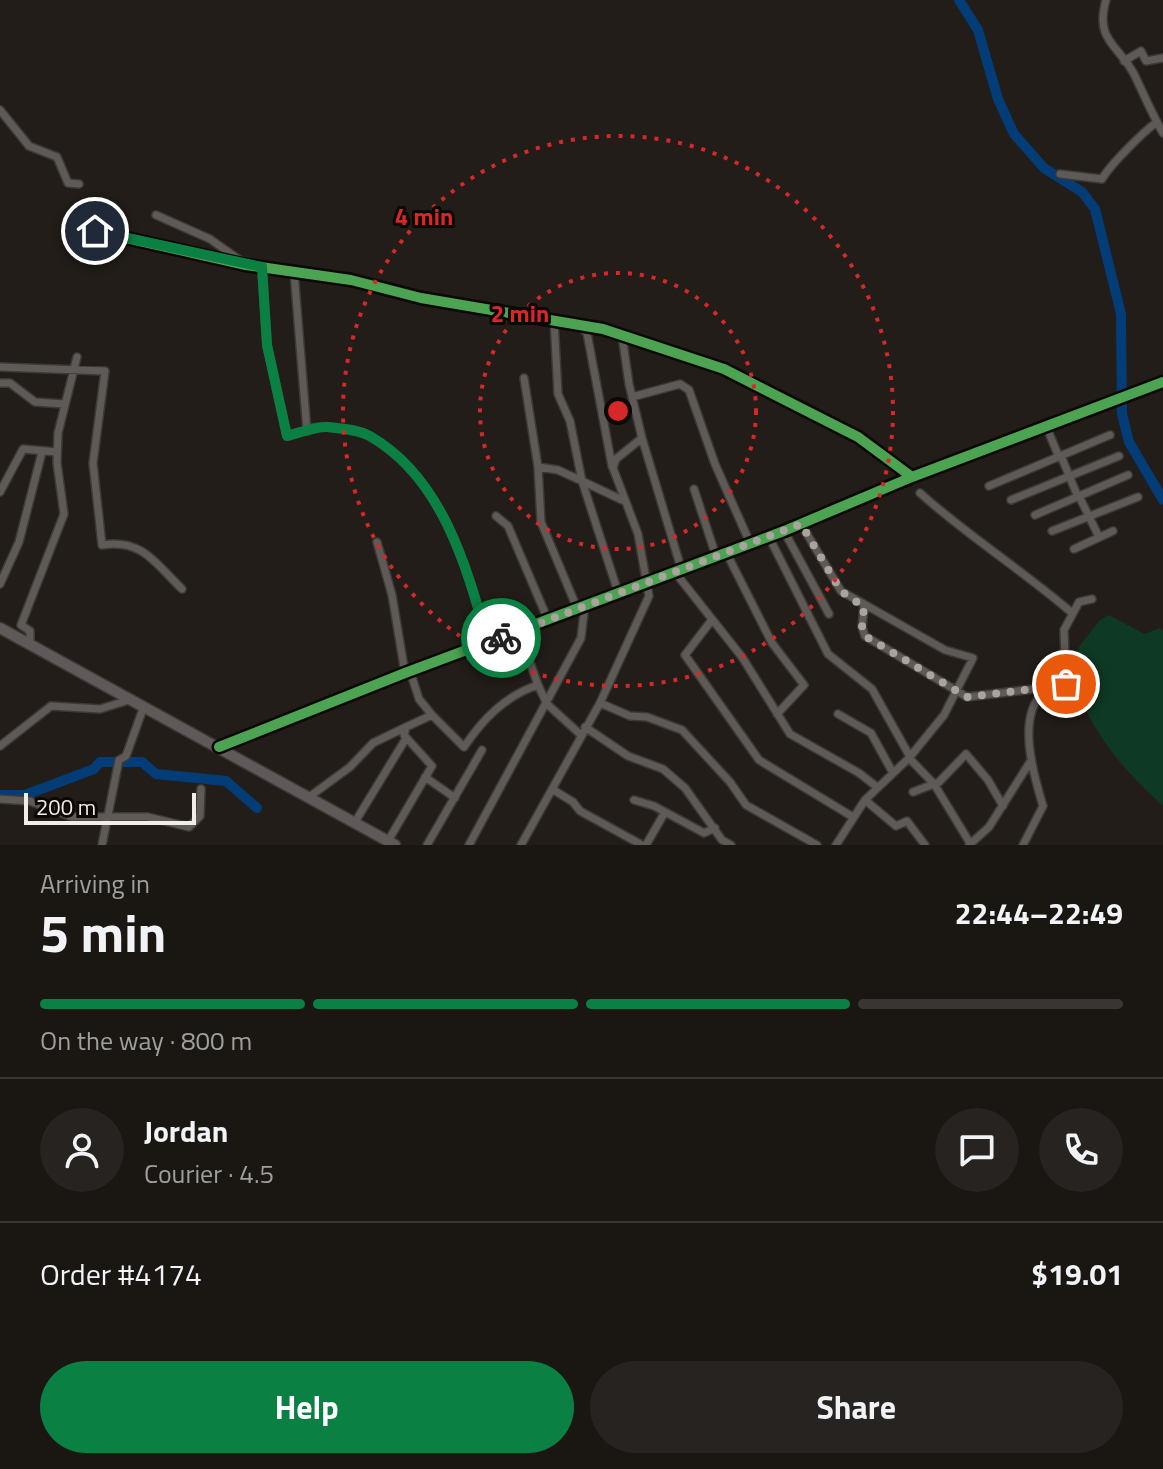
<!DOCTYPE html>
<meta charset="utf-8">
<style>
body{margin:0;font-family:"Titillium Web",sans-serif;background:#272320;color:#f1f3f6;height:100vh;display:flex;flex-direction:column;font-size:30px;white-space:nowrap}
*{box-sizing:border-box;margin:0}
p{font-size:26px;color:#9f9f9f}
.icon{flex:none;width:44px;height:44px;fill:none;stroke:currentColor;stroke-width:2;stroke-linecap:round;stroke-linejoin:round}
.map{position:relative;height:845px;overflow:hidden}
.drawer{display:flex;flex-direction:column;background:#1a1612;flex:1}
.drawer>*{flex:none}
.scale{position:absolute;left:24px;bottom:20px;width:172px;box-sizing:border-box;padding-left:8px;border:4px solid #f4ede7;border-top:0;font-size:22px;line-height:28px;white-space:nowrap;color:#f4ede7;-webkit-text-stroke:6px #0c0805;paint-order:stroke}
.pin{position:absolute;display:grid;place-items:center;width:68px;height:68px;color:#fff;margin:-34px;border:4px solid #fff;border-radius:50%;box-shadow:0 2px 8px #0007}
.courier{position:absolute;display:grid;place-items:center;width:80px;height:80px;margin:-40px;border:6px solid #0b8043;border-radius:50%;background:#fff;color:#222;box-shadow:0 2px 10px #0007}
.headline em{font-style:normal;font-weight:700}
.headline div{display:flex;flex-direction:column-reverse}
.headline{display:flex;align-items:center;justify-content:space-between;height:136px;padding:0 40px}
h1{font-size:52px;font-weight:700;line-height:60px}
.bar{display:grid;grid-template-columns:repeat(4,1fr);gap:12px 8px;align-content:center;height:96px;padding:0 40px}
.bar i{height:10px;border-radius:6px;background:#383532}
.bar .selected{background:#0b8043}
.bar p{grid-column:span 4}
.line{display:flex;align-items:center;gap:20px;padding:0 40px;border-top:2px solid #383532}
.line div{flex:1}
.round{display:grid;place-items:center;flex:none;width:84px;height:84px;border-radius:42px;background:#272320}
.action{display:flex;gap:16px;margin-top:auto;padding:16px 40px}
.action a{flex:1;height:92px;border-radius:48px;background:#0b8043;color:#fff;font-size:32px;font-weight:700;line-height:92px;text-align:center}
.action a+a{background:#272320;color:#f1f3f6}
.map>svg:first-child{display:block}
</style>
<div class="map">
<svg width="1163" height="845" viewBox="0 0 1163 845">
<rect width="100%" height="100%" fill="#221d18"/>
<path fill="#0e3924" d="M 1109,615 L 1144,634 L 1160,628 L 1163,631 L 1163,806 C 1116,763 1083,723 1069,660 L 1099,621 Z"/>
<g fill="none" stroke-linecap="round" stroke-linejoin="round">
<path stroke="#033d78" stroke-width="10" d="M 959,0 L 978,30 L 998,99 L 1014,134 L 1044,168 L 1082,192 L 1095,209 L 1121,314 L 1122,414 L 1129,442 L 1163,500
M 0,795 L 25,795 L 94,769 L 100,762 L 142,762 L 156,774 L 226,781 L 257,808"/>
<defs>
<path id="minor" d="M 1106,0 C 1094,42 1120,45 1135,76 C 1144,95 1152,114 1163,133
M 1124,61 L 1141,51 L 1146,61 L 1163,58
M 0,110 L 29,146 L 57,157 L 68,183 L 79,184
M 1060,174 L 1102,179 C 1110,165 1143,132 1157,122
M 156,215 L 210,239 L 241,261
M 95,231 L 246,265 L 351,280 L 421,298 L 603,329 L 724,369 L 858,437 L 912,477
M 262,267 L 267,345 L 287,436 C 299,433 316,425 328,427 C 341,429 358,429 369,436 C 443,478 467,568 488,643
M 294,272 L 307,431
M 554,320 L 558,394 L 570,421 L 582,481 L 622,500
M 578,325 L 587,333 L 612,466
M 0,367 L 105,371 L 93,463 L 102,545 C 142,538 156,564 182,589
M 524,378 L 538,467 L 541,522 L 577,608
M 0,383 L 10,383 L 35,402 L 64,404
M 632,397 L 680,384 L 689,390 L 715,464 L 750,543
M 1046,426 L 1059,457
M 642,438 L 681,568
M 1061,456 L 1078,497
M 538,467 L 558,470 L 582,481 L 618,592
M 989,486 L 1110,435
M 694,489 L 716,556
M 0,492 L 23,449 L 57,452
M 920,493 C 968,536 1022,570 1071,612
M 1079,496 L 1099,537
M 1011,500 L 1119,456
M 1035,515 L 1128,475
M 496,516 L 508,526 L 548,620
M 801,524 L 841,591 L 945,650 L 973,658 L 944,715 L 909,758 L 865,800 L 836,845
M 784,531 L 829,614
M 1052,531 L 1138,497
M 769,537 L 828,654 L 872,689 L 909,755
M 377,542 L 392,595 L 405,673
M 1074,549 L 1113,531
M 726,552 L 772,643 L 804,685 L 777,714
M 674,571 L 742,657 L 790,734 L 859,773 L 877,787
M 0,584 L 19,542 L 42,452
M 864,607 L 862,627 L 865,636 L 967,697 L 1034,689 L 1042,694
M 711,621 L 685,655 L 759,760 L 853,817
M 30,644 L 30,631 L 21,625 L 64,514 L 57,463 L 58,433 L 77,357
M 538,685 L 547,704 L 581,735
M 600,703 L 630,716 L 647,717 L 682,730 L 730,782 L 746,805 L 817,845
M 838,714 L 871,733 L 893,773
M 432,715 L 464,747 C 483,719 505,696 538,685 L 519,631
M 585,727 L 628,756 L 663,769 L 685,788 L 722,840 L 731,845
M 0,746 L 51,706 L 100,709 L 132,699
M 909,758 L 934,784 L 970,843
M 425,777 L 455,798
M 552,789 L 573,802 L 580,811 L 642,845
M 913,792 L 939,782 L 966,754 L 988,780 L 1003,806
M 309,797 L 350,767 L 373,743 L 406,727
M 0,799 L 30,801 L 72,817 L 148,817 L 189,827 L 200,816 L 201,789
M 634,800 L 654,806 L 704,833 L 715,828
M 865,800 L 896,826 L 907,821 L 925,845
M 355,822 L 405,740
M 388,841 L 432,766 L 404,735 L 406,727 L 432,715 L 419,699 L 410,671
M 102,845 L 119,760 L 126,756 L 144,706
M 427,845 L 482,750
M 469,845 L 581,638 L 585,605
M 521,845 L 600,703 L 649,596 L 638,534 L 613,468 L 616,459 L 642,438 L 629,384 L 622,335
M 646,845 L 665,812
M 969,845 L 989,827 L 1030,762
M 1023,845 L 1043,806 C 1035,779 1016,719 1042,694 C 1047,690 1059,687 1066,684 L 1064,630 L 1079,602 L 1092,599"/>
<path id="tertiary" d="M 219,747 L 405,673 L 784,531 L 912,477 L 1163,382"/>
<path id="primary" d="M 0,628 L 395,845"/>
</defs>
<use href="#minor" stroke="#3d3935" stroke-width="10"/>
<use href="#tertiary" stroke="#3d3935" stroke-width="11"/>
<use href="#primary" stroke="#3d3935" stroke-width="13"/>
<use href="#minor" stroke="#5e5a57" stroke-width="7"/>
<use href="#tertiary" stroke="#5e5a57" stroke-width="8"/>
<use href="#primary" stroke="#60595a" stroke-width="10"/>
<defs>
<path id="cycleway" d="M 95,231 L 246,265 L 351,280 L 421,298 L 603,329 L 724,369 L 858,437 L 912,477
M 219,747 L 405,673 L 784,531 L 912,477 L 1163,382"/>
</defs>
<use href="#cycleway" stroke="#0c0805" stroke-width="15"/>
<use href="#cycleway" stroke="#4ca352" stroke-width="10"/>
</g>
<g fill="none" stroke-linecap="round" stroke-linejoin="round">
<path stroke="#aaa49f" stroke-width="8" stroke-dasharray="0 14.4" d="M 501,638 L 801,524 L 841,591 L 864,607 L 862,627 L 865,636 L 967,697 L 1034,689 L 1042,694 L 1066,684"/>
<path stroke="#0b8043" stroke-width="10" d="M 95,231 L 262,267 L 267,345 L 287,436 C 299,433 316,426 328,427 C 341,429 358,429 370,436 C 443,478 467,568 488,643 L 501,638"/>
</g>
<g fill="none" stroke="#d62828" stroke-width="4" stroke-dasharray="4 8">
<circle cx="618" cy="411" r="138"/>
<circle cx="618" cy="411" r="275"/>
</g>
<circle cx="618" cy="411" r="12" fill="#d62828" stroke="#0c0805" stroke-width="4"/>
<g font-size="24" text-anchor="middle" font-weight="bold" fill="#d62828" stroke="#0c0805" stroke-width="6" stroke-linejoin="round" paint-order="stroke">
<text x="424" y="225">4 min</text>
<text x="520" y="322">2 min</text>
</g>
</svg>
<div class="scale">200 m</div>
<div class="pin" style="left:1066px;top:684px;background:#ea580c"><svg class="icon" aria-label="bag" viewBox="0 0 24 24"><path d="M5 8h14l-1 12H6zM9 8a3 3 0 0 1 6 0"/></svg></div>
<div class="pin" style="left:95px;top:231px;background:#1f2937"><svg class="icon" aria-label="home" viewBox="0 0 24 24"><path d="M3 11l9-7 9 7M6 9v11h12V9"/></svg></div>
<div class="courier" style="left:501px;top:638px"><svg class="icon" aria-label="bike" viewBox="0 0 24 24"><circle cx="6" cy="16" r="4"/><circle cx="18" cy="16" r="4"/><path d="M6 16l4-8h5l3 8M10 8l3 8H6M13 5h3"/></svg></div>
</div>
<section class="drawer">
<div class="headline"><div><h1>5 min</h1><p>Arriving in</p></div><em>22:44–22:49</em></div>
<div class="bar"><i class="selected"></i><i class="selected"></i><i class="selected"></i><i></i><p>On the way · 800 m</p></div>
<div class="line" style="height:144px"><a class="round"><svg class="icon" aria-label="person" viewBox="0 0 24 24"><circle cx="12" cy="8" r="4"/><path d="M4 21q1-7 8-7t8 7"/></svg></a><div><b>Jordan</b><p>Courier · 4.5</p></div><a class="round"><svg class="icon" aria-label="chat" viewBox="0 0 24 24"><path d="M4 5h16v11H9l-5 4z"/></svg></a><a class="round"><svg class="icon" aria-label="phone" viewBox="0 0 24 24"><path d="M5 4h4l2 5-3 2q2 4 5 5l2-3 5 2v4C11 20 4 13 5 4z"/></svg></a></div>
<div class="line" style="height:104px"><div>Order #4174</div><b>$19.01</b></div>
<div class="action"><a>Help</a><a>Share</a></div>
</section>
